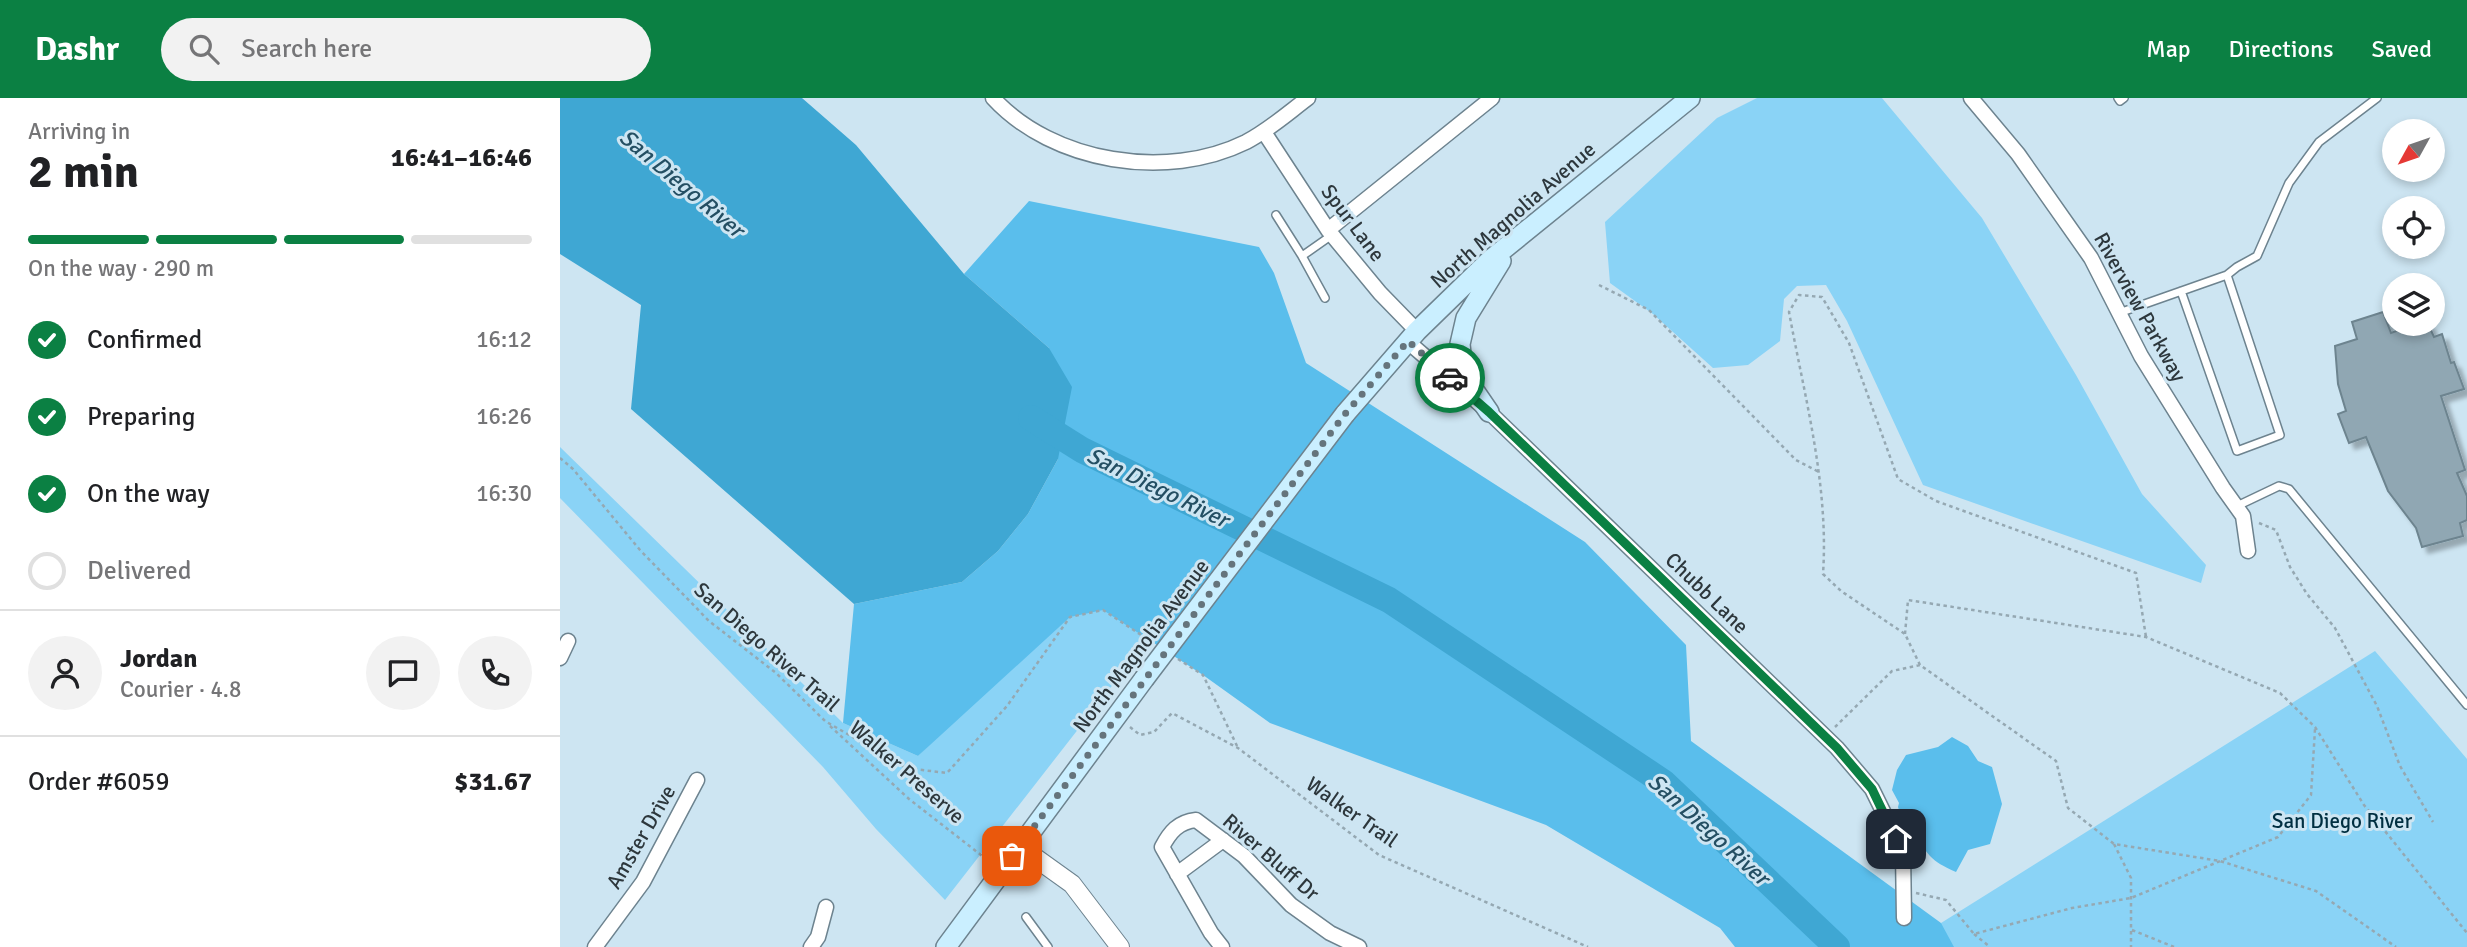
<!DOCTYPE html>
<meta charset="utf-8">
<style>
body{margin:0;font-family:Signika,sans-serif;background:#f2f2f2;color:#202124;height:100vh;display:flex;flex-direction:column;font-size:26px;white-space:nowrap}
*{box-sizing:border-box;margin:0}
p{font-size:23px;color:#757577}
.icon{flex:none;width:38px;height:38px;fill:none;stroke:currentColor;stroke-width:2;stroke-linecap:round;stroke-linejoin:round}
.map{position:relative;flex:1;overflow:hidden}
.details{display:flex;flex-direction:column;background:#fff;width:560px}
.details>*{flex:none}
.needle{width:46px;rotate:230deg}
.fabs{position:absolute;left:1822px;top:21px;display:grid;gap:14px}
.fabs a{display:grid;place-items:center;width:63px;height:63px;border-radius:50%;background:#fff;box-shadow:0 4px 10px #0003;font-size:35px}
.pin{position:absolute;display:grid;place-items:center;width:60px;height:60px;color:#fff;margin:-30px;border-radius:14px;box-shadow:0 4px 10px #0006}
.courier{position:absolute;display:grid;place-items:center;width:70px;height:70px;margin:-35px;border:5px solid #0b8043;border-radius:50%;background:#fff;color:#222;box-shadow:0 2px 9px #0007}
.headline em{font-style:normal;font-weight:800}
.headline div{display:flex;flex-direction:column-reverse}
.headline{display:flex;align-items:center;justify-content:space-between;height:119px;padding:0 28px}
h1{font-size:46px;font-weight:800;line-height:52px}
.bar{display:grid;grid-template-columns:repeat(4,1fr);gap:10px 7px;align-content:center;height:84px;padding:0 28px}
.bar i{height:9px;border-radius:5px;background:#e0e0e0}
.bar .active{background:#0b8043}
.bar p{grid-column:span 4}
.line{display:flex;align-items:center;gap:18px;padding:0 28px;border-top:2px solid #e0e0e0}
.line div{flex:1}
.round{display:grid;place-items:center;flex:none;width:74px;height:74px;border-radius:37px;background:#f2f2f2}
ol{padding:0 28px;list-style:none}
li{display:flex;align-items:center;gap:21px;height:77px}
li p{margin-inline-start:auto}
li .icon{padding:7px;border-radius:50%;background:#0b8043;color:#fff;stroke-width:4}
li:last-child{color:#757577}
li i{width:38px;height:38px;border:4px solid #e0e0e0;border-radius:50%}
header{display:flex;align-items:center;gap:42px;box-sizing:border-box;height:98px;padding:0 35px;background:#0b8043;color:#fff}
header strong{font-size:33px}
nav{display:flex;gap:38px;margin-inline-start:auto;font-size:24px}
.search{width:490px;height:63px;background:#f2f2f2;display:flex;align-items:center;gap:18px;box-sizing:border-box;padding:0 24px;border-radius:38px;color:#757577;font-size:26px}
main{display:flex;flex:1;min-height:0}
.map>svg:first-child{display:block}
</style>
<header>
<strong>Dashr</strong>
<div class="search"><svg class="icon" aria-label="search" viewBox="0 0 24 24"><circle cx="10" cy="10" r="6"/><path d="M15 15l6 6"/></svg>Search here</div>
<nav><a>Map</a><a>Directions</a><a>Saved</a></nav>
</header>
<main>
<section class="details">
<div class="headline"><div><h1>2 min</h1><p>Arriving in</p></div><em>16:41–16:46</em></div>
<div class="bar"><i class="active"></i><i class="active"></i><i class="active"></i><i></i><p>On the way · 290 m</p></div>
<ol>
<li><svg class="icon" aria-label="check" viewBox="0 0 24 24"><path d="M5 12l5 5 9-10"/></svg>Confirmed<p>16:12</p></li>
<li><svg class="icon" aria-label="check" viewBox="0 0 24 24"><path d="M5 12l5 5 9-10"/></svg>Preparing<p>16:26</p></li>
<li><svg class="icon" aria-label="check" viewBox="0 0 24 24"><path d="M5 12l5 5 9-10"/></svg>On the way<p>16:30</p></li>
<li><i></i>Delivered</li>
</ol>
<div class="line" style="height:126px"><a class="round"><svg class="icon" aria-label="person" viewBox="0 0 24 24"><circle cx="12" cy="8" r="4"/><path d="M4 21q1-7 8-7t8 7"/></svg></a><div><b>Jordan</b><p>Courier · 4.8</p></div><a class="round"><svg class="icon" aria-label="chat" viewBox="0 0 24 24"><path d="M4 5h16v11H9l-5 4z"/></svg></a><a class="round"><svg class="icon" aria-label="phone" viewBox="0 0 24 24"><path d="M5 4h4l2 5-3 2q2 4 5 5l2-3 5 2v4C11 20 4 13 5 4z"/></svg></a></div>
<div class="line" style="height:91px"><div>Order #6059</div><b>$31.67</b></div>
</section>
<div class="map">
<svg width="1907" height="849" viewBox="0 0 1907 849">
<defs>
<filter id="shadow"><feDropShadow dx="6" dy="6" stdDeviation="2" flood-color="#0004"/></filter>
</defs>
<rect width="100%" height="100%" fill="#cde5f2"/>
<path fill="#8ad3f6" d="M 1197,0 L 1322,0 L 1422,120 L 1516,277 L 1582,396 L 1646,467 L 1641,485 L 1363,387 L 1287,223 L 1266,187 L 1237,188 L 1224,201 L 1220,243 L 1188,267 L 1153,270 L 1093,216 L 1050,185 L 1045,124 L 1157,20 Z
M 0,349 L 283,625 L 358,658 L 513,506 L 539,495 L 590,539 L 385,802 L 316,731 L 263,669 L 0,400 Z
M 1815,553 L 1907,661 L 1907,849 L 1368,849 L 1381,825 Z"/>
<path fill="#5abeec" d="M 469,103 L 699,149 L 714,175 L 746,265 L 1025,444 L 1126,547 L 1131,643 L 1381,825 L 1394,849 L 1175,849 L 1160,830 L 986,727 L 710,625 L 643,577 L 543,512 L 510,519 L 358,658 L 283,625 L 294,506 L 402,484 L 438,453 L 468,416 L 498,361 L 489,250 L 404,176 Z
M 1392,639 L 1408,648 L 1418,663 L 1432,669 L 1442,706 L 1430,746 L 1408,752 L 1396,774 C 1371,763 1365,756 1355,731 L 1345,731 L 1338,709 L 1339,705 L 1332,692 L 1337,672 L 1346,657 L 1378,649 Z"/>
<path fill="#3fa7d3" d="M 0,0 L 242,0 L 296,47 L 404,176 L 489,250 L 512,289 L 498,361 L 468,416 L 438,453 L 402,484 L 294,506 L 71,311 L 81,207 L 0,156 Z"/>
<g fill="none" stroke-linecap="round" stroke-linejoin="round">
<path stroke="#3fa7d3" stroke-width="26" d="M 471,320 L 522,352 L 829,502 L 1103,684 L 1277,849"/>
</g>
<path fill="#90a7b3" stroke="#6d848f" stroke-width="2" filter="url(#shadow)" d="M 1823,214 L 1831,235 L 1856,226 L 1868,226 L 1874,239 L 1882,236 L 1891,265 L 1894,264 L 1904,291 L 1881,298 L 1905,372 L 1897,375 L 1907,398 L 1907,422 L 1900,425 L 1903,438 L 1862,449 L 1856,430 L 1828,393 L 1806,339 L 1789,345 L 1778,316 L 1786,313 L 1778,286 L 1775,248 L 1797,241 L 1792,224 Z"/>
<g fill="none" stroke-linecap="round" stroke-linejoin="round">
<defs>
<path id="service" d="M 1558,0 L 1560,3 L 1564,0
M 716,117 L 742,158 L 772,137
M 742,158 L 765,200
M 1667,177 L 1677,169 L 1697,158 L 1729,85 L 1759,44 L 1817,0
M 1559,215 L 1667,177 L 1720,337 L 1677,353 L 1621,193
M 1677,408 L 1719,388 L 1729,391 L 1907,607
M 466,819 L 488,849"/>
<path id="minor" d="M 433,0 C 493,65 607,83 686,44 C 709,32 728,15 748,0
M 1411,0 L 1458,56 L 1531,160 L 1581,258 L 1663,390 L 1683,418 L 1688,453
M 704,34 L 768,132 L 820,195 L 857,233
M 768,132 L 932,0
M 847,243 L 929,314 L 1277,650 L 1312,691 L 1343,754 L 1344,820
M 0,560 L 8,543
M 617,776 L 663,742
M 35,849 L 83,784 L 137,682
M 251,849 L 258,839 L 266,809
M 662,849 L 651,835 L 602,749 C 610,734 618,724 636,722 L 684,758 L 731,807 L 770,835 L 799,849"/>
<path id="tertiary" d="M 459,748 L 512,786 L 560,849"/>
<path id="secondary" d="M 929,314 L 903,276 L 900,246 L 906,220 L 941,163
M 785,316 L 857,233 L 929,163 L 1130,0
M 386,849 L 584,581"/>
</defs>
<use href="#service" stroke="#6d838f" stroke-width="10"/>
<use href="#minor" stroke="#6d838f" stroke-width="17"/>
<use href="#tertiary" stroke="#6d838f" stroke-width="20"/>
<use href="#secondary" stroke="#6d838f" stroke-width="22"/>
<path stroke="#95a8b2" stroke-width="2.5" stroke-dasharray="3.5 3.5" stroke-linecap="butt" d="M 1039,187 L 1089,212 L 1236,362 L 1259,374
M 0,360 L 13,371 L 80,452 L 149,523 L 216,575 L 265,623 L 346,670 L 387,675 L 447,608 L 510,519 L 543,512 L 592,544
M 1699,425 L 1716,432 L 1730,469 L 1747,496 L 1775,530 L 1817,608 L 1840,668 L 1873,724
M 1345,536 L 1348,502 L 1586,539 L 1720,595 L 1755,629 L 1804,707 L 1907,835
M 618,561 L 643,577 L 678,650
M 1360,567 L 1345,536 L 1281,493 L 1263,476 C 1269,388 1245,301 1229,214 L 1239,197 L 1262,199 L 1289,245 L 1338,381 L 1376,403 L 1576,475 L 1586,539
M 270,628 L 349,701 L 430,764
M 570,629 L 580,637 L 594,634 L 612,615 L 678,650 L 819,757 L 1028,849
M 1275,629 L 1332,573 L 1360,567 L 1496,663 L 1508,710 L 1554,746 L 1660,763 L 1756,793 L 1836,849
M 1554,746 L 1571,780 L 1571,849
M 1356,795 L 1386,802 L 1414,836 L 1512,810 L 1571,800 L 1718,739 L 1751,697 L 1755,631
M 1572,832 L 1614,849
M 1414,836 L 1430,849"/>
<use href="#service" stroke="#fff" stroke-width="7"/>
<use href="#minor" stroke="#fff" stroke-width="14"/>
<use href="#tertiary" stroke="#fff" stroke-width="18"/>
<use href="#secondary" stroke="#caefff" stroke-width="19"/>
<defs>
<path id="secondary-bridge" d="M 584,581 L 785,316"/>
</defs>
<use href="#secondary-bridge" stroke="#6d838f" stroke-width="22" stroke-linecap="butt"/>
<use href="#secondary-bridge" stroke="#caefff" stroke-width="19"/>
</g>
<g fill="none" stroke-linecap="round" stroke-linejoin="round">
<path stroke="#65747c" stroke-width="7" stroke-dasharray="0 12.6" d="M 452,758 L 785,316 L 848,243 L 890,280"/>
<path stroke="#0b8043" stroke-width="9" d="M 890,280 L 929,314 L 1277,650 L 1312,691 L 1336,741"/>
</g>
<g text-anchor="middle" stroke-width="6" stroke-linejoin="round" paint-order="stroke">
<g font-size="21" fill="#2d373c" stroke="#cde5f2">
<text transform="translate(953 117) rotate(-41)" y="7">North Magnolia Avenue</text>
<text transform="translate(793 125) rotate(53)" y="7">Spur Lane</text>
<text transform="translate(1580 209) rotate(61)" y="7">Riverview Parkway</text>
<text transform="translate(1147 495) rotate(44)" y="7">Chubb Lane</text>
<text transform="translate(581 548) rotate(-53)" y="7">North Magnolia Avenue</text>
<text transform="translate(207 549) rotate(41)" y="7">San Diego River Trail</text>
<text transform="translate(347 674) rotate(41)" y="7">Walker Preserve</text>
<text transform="translate(792 714) rotate(35)" y="7">Walker Trail</text>
<text transform="translate(81 739) rotate(-60)" y="7">Amster Drive</text>
<text transform="translate(711 759) rotate(41)" y="7">River Bluff Dr</text>
</g>
<g font-size="21" fill="#002f41" stroke="#cde5f2">
<text x="1782" y="730">San Diego River</text>
</g>
<g font-size="23" font-style="italic" fill="#244f63" stroke="#cde5f2">
<text transform="translate(122 85) rotate(40)" y="8">San Diego River</text>
<text transform="translate(598 389) rotate(26)" y="8">San Diego River</text>
<text transform="translate(1149 731) rotate(42)" y="8">San Diego River</text>
</g>
</g>
</svg>
<div class="fabs">
<a><svg class="needle" viewBox="-14 -14 28 28"><path d="M0-13l5 13h-10z" fill="#e53935"/><path d="M0 13l5-13h-10z" fill="#757577"/></svg></a>
<a><svg class="icon" aria-label="locate" viewBox="0 0 24 24"><circle cx="12" cy="12" r="6"/><path d="M12 2v4M12 18v4M2 12h4M18 12h4"/></svg></a>
<a><svg class="icon" aria-label="layers" viewBox="0 0 24 24"><path d="M12 4l9 5-9 5-9-5zM3 14l9 5 9-5"/></svg></a>
</div>
<div class="pin" style="left:452px;top:758px;background:#ea580c"><svg class="icon" aria-label="bag" viewBox="0 0 24 24"><path d="M5 8h14l-1 12H6zM9 8a3 3 0 0 1 6 0"/></svg></div>
<div class="pin" style="left:1336px;top:741px;background:#1f2937"><svg class="icon" aria-label="home" viewBox="0 0 24 24"><path d="M3 11l9-7 9 7M6 9v11h12V9"/></svg></div>
<div class="courier" style="left:890px;top:280px"><svg class="icon" aria-label="car" viewBox="0 0 24 24"><path d="M5 17H2v-5l4-1 3-4h7l3 4 3 1v5h-3M9 17h6M6 11h13"/><circle cx="7" cy="17" r="2"/><circle cx="17" cy="17" r="2"/></svg></div>
</div>
</main>
